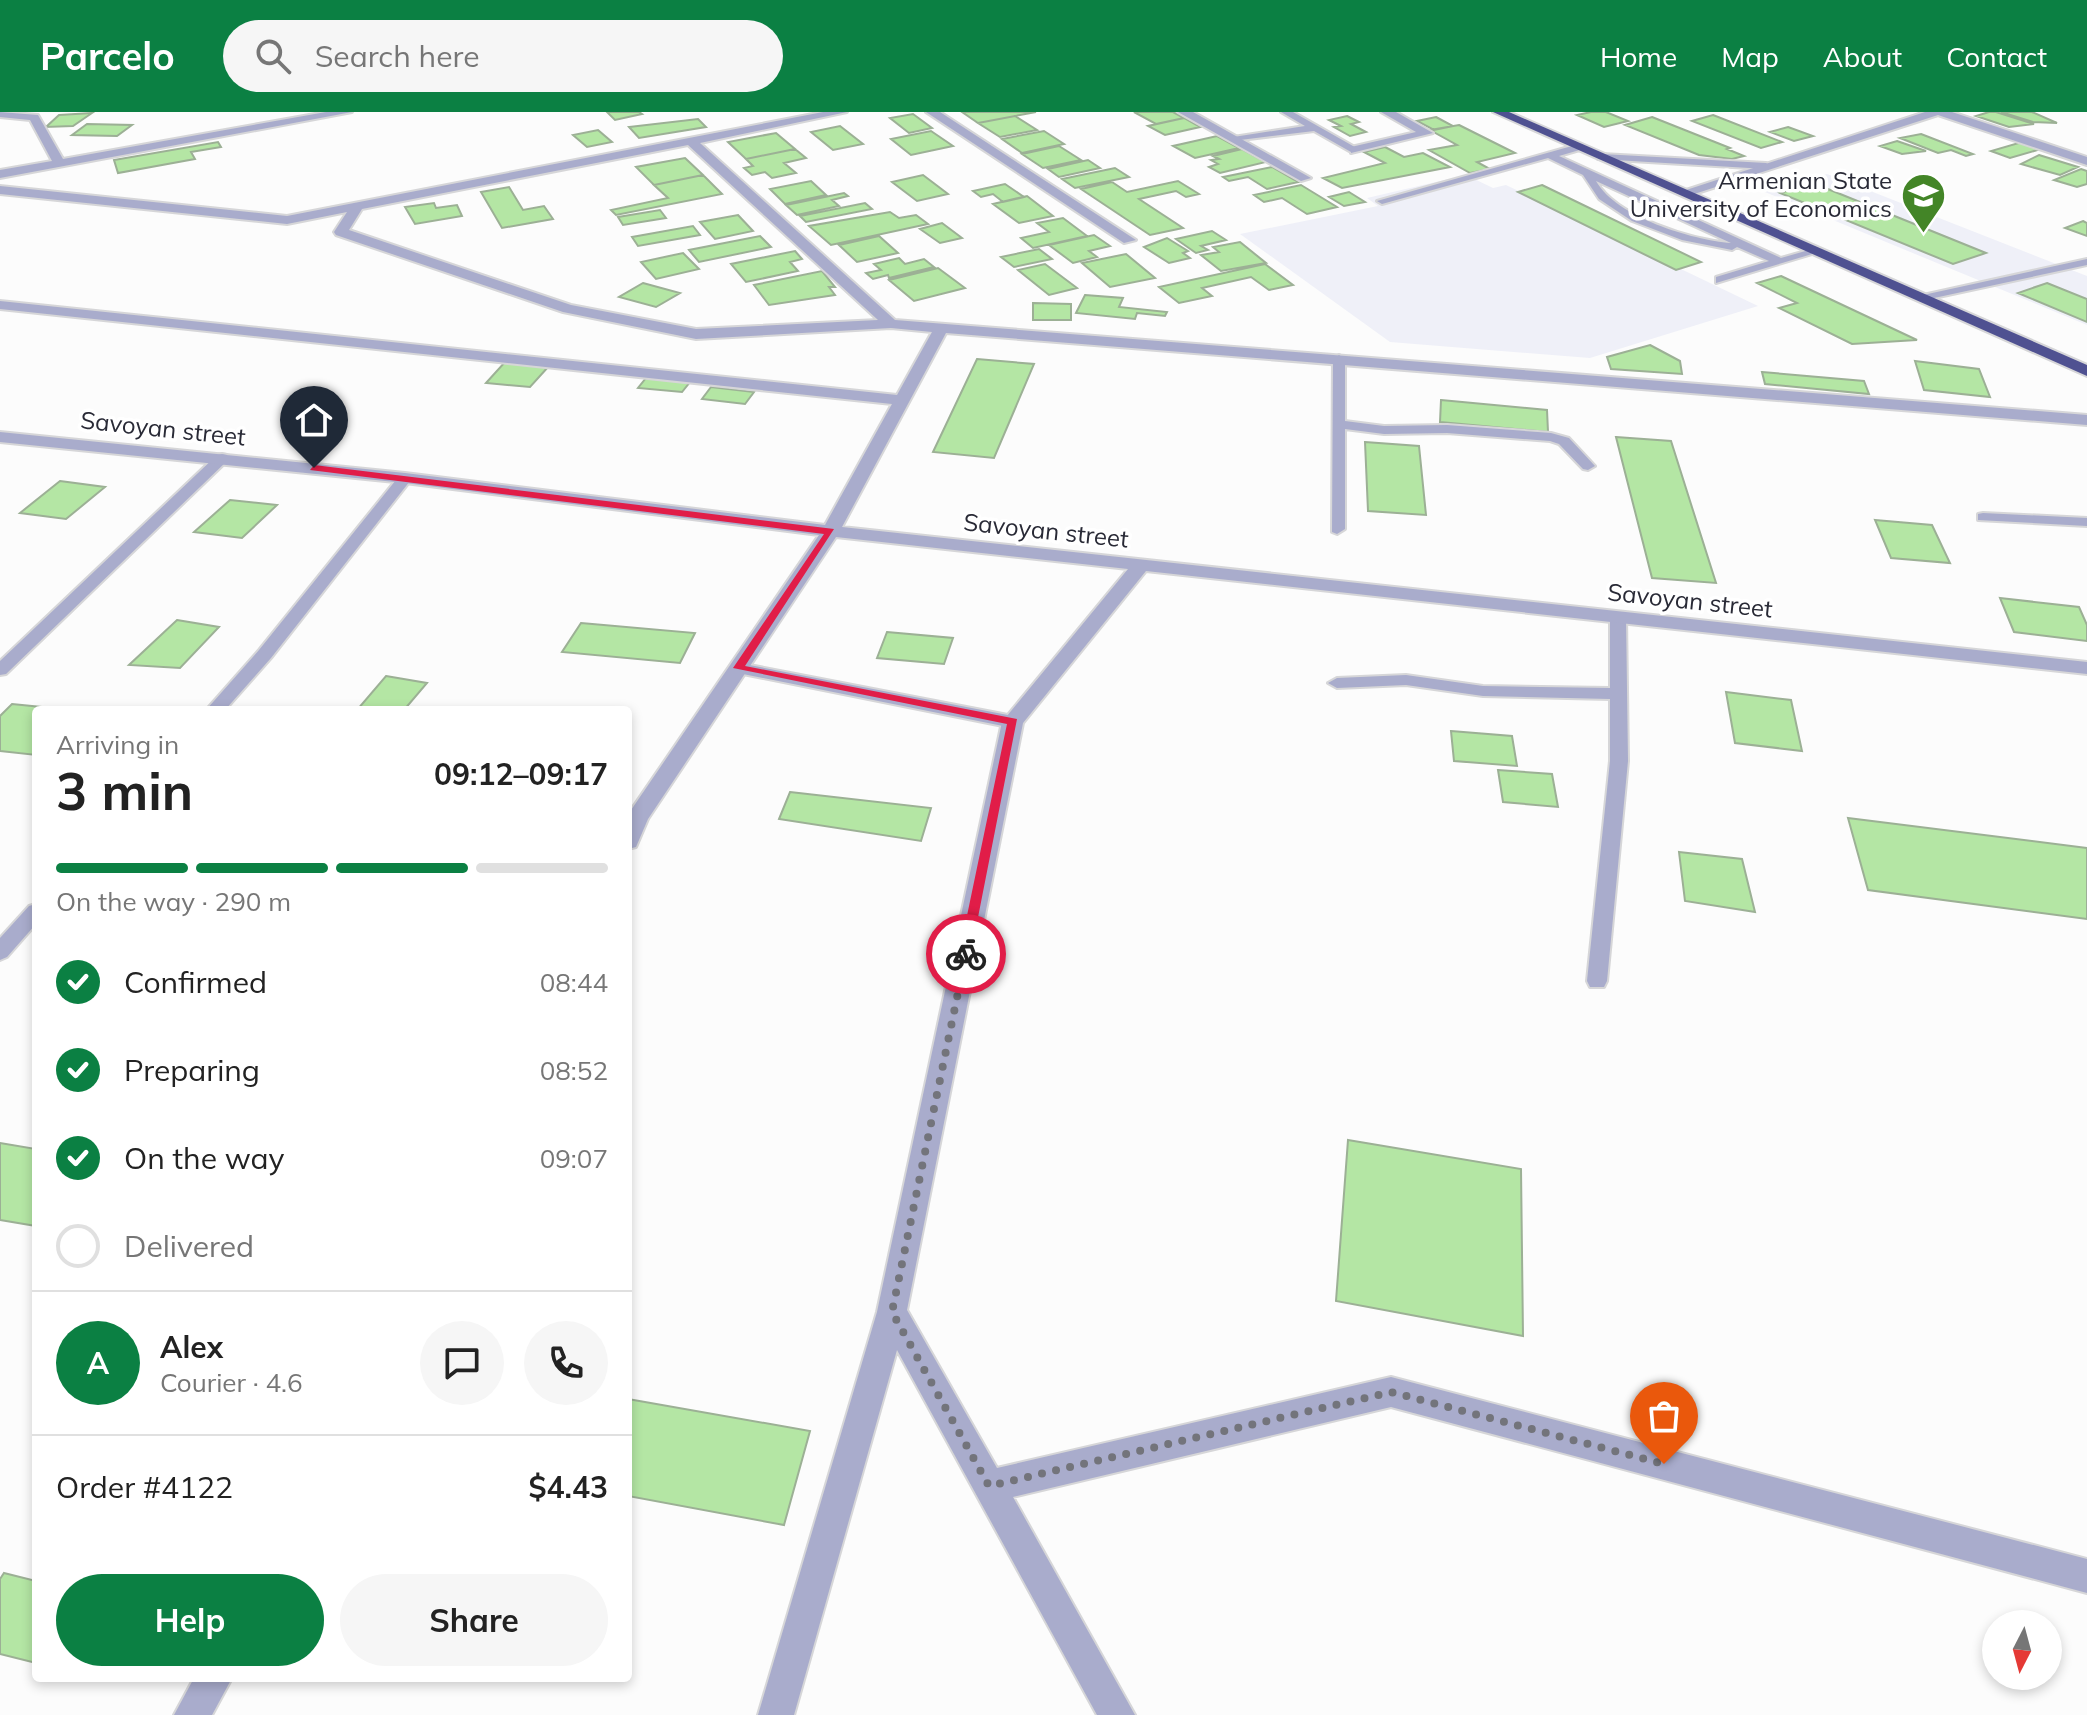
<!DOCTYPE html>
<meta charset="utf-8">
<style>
body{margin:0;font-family:Mulish,sans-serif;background:#f6f6f6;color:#222;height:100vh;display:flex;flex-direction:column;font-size:30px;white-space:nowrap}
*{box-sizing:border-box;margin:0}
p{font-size:26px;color:#767676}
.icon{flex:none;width:44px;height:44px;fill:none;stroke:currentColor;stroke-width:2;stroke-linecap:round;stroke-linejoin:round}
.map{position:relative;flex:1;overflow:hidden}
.panel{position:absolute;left:32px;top:594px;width:600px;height:976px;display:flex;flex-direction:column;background:#fff;border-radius:8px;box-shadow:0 4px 12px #0003}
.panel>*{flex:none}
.needle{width:52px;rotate:186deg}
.tools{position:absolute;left:1982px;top:1498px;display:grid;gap:16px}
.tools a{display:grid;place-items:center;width:80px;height:80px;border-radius:50%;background:#fff;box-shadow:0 4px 12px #0003;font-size:40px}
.pin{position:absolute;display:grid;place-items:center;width:68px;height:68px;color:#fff;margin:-82px -34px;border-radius:50% 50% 50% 0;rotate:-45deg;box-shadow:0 0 8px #0007}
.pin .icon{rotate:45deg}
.courier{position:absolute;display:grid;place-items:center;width:80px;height:80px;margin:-40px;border:6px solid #e11d48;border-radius:50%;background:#fff;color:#222;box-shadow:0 2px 10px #0007}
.overview em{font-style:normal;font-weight:700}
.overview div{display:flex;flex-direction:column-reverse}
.overview{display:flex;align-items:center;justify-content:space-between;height:136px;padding:0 24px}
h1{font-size:52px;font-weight:700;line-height:60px}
.bar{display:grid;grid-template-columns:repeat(4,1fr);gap:12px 8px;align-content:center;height:96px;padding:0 24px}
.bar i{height:10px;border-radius:6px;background:#e0e0e0}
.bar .active{background:#0b8043}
.bar p{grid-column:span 4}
.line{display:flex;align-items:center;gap:20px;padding:0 24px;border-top:2px solid #e0e0e0}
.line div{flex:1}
.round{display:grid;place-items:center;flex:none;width:84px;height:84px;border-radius:42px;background:#f6f6f6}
ol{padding:0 24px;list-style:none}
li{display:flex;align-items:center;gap:24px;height:88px}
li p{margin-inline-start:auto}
li .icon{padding:8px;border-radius:50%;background:#0b8043;color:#fff;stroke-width:4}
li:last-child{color:#767676}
li i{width:44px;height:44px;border:4px solid #e0e0e0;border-radius:50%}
.button{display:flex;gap:16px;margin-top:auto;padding:16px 24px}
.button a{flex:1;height:92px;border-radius:48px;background:#0b8043;color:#fff;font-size:32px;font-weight:700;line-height:92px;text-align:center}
.button a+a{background:#f6f6f6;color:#222}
header{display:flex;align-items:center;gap:48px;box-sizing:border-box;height:112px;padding:0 40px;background:#0b8043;color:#fff}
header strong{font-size:38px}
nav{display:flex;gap:44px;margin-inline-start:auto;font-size:28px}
.search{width:560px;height:72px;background:#f6f6f6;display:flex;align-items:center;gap:20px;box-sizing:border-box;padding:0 28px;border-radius:44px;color:#767676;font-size:30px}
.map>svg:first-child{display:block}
</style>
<header>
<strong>Parcelo</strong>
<div class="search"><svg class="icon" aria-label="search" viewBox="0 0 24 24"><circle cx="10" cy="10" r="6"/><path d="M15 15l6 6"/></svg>Search here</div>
<nav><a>Home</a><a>Map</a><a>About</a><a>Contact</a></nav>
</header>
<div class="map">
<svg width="2087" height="1603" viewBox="0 0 2087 1603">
<rect width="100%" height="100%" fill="#fcfcfc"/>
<path fill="#eff0f8" d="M 1827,62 L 2087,164 L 2087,213 L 1765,80 Z
M 1466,63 L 1493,76 L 1506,73 L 1758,194 L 1590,246 L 1390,230 L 1240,122 L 1378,94 L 1367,86 Z"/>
<path fill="#b4e6a4" stroke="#9cb095" stroke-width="2" d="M 607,0 L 639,0 L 642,2 L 615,8 Z
M 962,0 L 1036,0 L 978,11 Z
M 1134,0 L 1173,0 L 1184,6 L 1156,12 Z
M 1591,0 L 1606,0 L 1628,9 L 1604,15 L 1577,3 Z
M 1989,0 L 1996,0 L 2034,12 L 2009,15 L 1976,4 Z
M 2001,0 L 2032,0 L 2057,11 L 2033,10 Z
M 92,1 L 73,14 L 46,15 L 59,3 Z
M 913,2 L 932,16 L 909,21 L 890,6 Z
M 1713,3 L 1782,30 L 1761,36 L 1692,9 Z
M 1015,4 L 1037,18 L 1000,25 L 978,11 Z
M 1347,4 L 1359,10 L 1351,12 L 1366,20 L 1350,24 L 1334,15 L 1341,14 L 1329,8 Z
M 1436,5 L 1453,14 L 1434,18 L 1417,9 Z
M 1652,5 L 1730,36 L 1727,37 L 1744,44 L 1732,47 L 1699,43 L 1625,13 Z
M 1184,6 L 1200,15 L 1165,23 L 1148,14 Z
M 698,7 L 706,15 L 639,26 L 629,15 Z
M 87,12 L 132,13 L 117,24 L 72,23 Z
M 1459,13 L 1515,41 L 1477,50 L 1490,57 L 1470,61 L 1429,38 L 1457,33 L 1430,18 Z
M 840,14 L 863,32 L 833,38 L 811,20 Z
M 1788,15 L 1813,24 L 1794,29 L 1770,20 Z
M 598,18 L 612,30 L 587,35 L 573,23 Z
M 931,19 L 953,34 L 911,43 L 891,27 Z
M 1044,19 L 1064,32 L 1022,41 L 1002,27 Z
M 776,21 L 795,37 L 746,47 L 728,30 Z
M 1921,22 L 1973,42 L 1966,44 L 1951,38 L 1938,41 L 1900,26 Z
M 1217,24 L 1239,36 L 1195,46 L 1173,34 Z
M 1897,29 L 1926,39 L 1902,42 L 1880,34 Z
M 218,30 L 221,35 L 191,40 L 195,47 L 118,61 L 114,48 Z
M 2022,30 L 2041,37 L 2010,46 L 1991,39 Z
M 1059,34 L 1081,48 L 1043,56 L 1022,42 Z
M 1385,35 L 1404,45 L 1423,41 L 1450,55 L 1342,76 L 1323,66 L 1385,51 L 1364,40 Z
M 795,37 L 806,46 L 784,51 L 796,61 L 772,66 L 765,60 L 752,63 L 744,56 L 753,54 L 746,47 Z
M 1242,37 L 1266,50 L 1220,61 L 1209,55 L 1218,52 L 1211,48 L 1219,47 L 1213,44 Z
M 2039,43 L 2078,55 L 2060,63 L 2021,52 Z
M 685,46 L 703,63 L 654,73 L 636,55 Z
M 1088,48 L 1100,56 L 1059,65 L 1048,57 Z
M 1272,55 L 1298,70 L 1267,77 L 1248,65 L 1229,69 L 1223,65 Z
M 1115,56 L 1129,65 L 1075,76 L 1062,67 Z
M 2081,57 L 2087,59 L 2087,72 L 2077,75 L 2054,68 Z
M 703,63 L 722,82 L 616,103 L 611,98 L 668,86 L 654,73 Z
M 923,63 L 948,82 L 917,89 L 892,70 Z
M 811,69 L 826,83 L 785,92 L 770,77 Z
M 1178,69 L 1199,82 L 1186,85 L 1176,79 L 1139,87 L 1183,116 L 1150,123 L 1081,77 L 1112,70 L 1127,80 Z
M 1813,71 L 1986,141 L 1953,152 L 1780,81 Z
M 1005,72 L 1024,85 L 1003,90 L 993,82 L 981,85 L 973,79 Z
M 1301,73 L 1337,95 L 1307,102 L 1282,86 L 1264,90 L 1254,83 Z
M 1542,73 L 1701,150 L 1676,158 L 1518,80 Z
M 509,75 L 523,98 L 544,94 L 553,107 L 502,116 L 481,80 Z
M 1349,80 L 1365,90 L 1344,94 L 1329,85 Z
M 844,81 L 848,84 L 832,88 L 839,94 L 797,103 L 786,93 Z
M 1027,84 L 1053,104 L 1019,111 L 993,92 Z
M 434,91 L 436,96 L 457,93 L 462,104 L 415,112 L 405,95 Z
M 865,91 L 872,97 L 806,110 L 800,104 Z
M 660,98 L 666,106 L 623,113 L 618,105 Z
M 890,100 L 899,106 L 916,103 L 928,112 L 831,133 L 809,114 Z
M 738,103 L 753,119 L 715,127 L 700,110 Z
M 1063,106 L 1087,124 L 1033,136 L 1021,126 L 1049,120 L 1037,111 Z
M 2083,109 L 2087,111 L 2087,124 L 2065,116 Z
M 942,111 L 962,126 L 940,131 L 920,117 Z
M 693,114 L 700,123 L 638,134 L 632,125 Z
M 1212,119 L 1226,128 L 1201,134 L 1208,138 L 1196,141 L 1176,127 Z
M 1094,123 L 1110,134 L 1089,139 L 1097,145 L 1073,151 L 1049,133 Z
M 760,124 L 771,135 L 699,150 L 689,138 Z
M 879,124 L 898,141 L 857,150 L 839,133 Z
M 1167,126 L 1188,139 L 1183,141 L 1190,146 L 1169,151 L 1144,135 Z
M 1240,130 L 1266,151 L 1221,159 L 1201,143 L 1219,140 L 1213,135 Z
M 1039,137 L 1052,147 L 1014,155 L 1001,145 Z
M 795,139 L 802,147 L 790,150 L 798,159 L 746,170 L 731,152 Z
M 683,141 L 699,157 L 656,167 L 641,150 Z
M 1126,142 L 1155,166 L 1110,175 L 1082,151 Z
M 899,146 L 905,152 L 924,147 L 934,155 L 889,166 L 888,163 L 873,167 L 866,161 L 881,158 L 874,152 Z
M 1045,152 L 1077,176 L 1049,183 L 1018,158 Z
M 1265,152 L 1293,173 L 1269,178 L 1251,165 L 1202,176 L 1212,184 L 1179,191 L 1159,175 Z
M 938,156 L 965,176 L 914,189 L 889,168 Z
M 822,159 L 835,175 L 829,175 L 835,183 L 769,193 L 754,173 Z
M 1781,164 L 1917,228 L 1852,232 L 1779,196 L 1797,191 L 1757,171 Z
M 643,171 L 680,181 L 656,195 L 619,185 Z
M 2047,171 L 2087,187 L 2087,210 L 2018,181 Z
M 1085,183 L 1123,186 L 1119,195 L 1167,200 L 1165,204 L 1137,201 L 1135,207 L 1076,201 Z
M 1033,191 L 1071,192 L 1071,208 L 1033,208 Z
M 1650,233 L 1680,249 L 1682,262 L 1611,257 L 1607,245 Z
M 977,247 L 1034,252 L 994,346 L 933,340 Z
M 1915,249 L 1979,257 L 1990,285 L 1924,278 Z
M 505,250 L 549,254 L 530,275 L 486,271 Z
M 1762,260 L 1864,269 L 1869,282 L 1765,272 Z
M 646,266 L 690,270 L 682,280 L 638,276 Z
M 711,275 L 754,280 L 745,292 L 702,287 Z
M 1441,288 L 1547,298 L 1548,320 L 1440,310 Z
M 1616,325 L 1671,329 L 1716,471 L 1652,466 Z
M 1365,330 L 1419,334 L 1426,403 L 1368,399 Z
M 60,369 L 105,375 L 66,407 L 20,401 Z
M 230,388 L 277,393 L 242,426 L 194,420 Z
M 1875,408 L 1932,413 L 1950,451 L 1891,446 Z
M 2000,486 L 2079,495 L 2087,513 L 2087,529 L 2014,520 Z
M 177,508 L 219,515 L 180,556 L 129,553 Z
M 581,511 L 695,521 L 680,551 L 562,540 Z
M 887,520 L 953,526 L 944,552 L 877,546 Z
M 386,564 L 427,571 L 404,598 L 357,598 Z
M 1726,580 L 1791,588 L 1802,639 L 1735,631 Z
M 12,592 L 72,598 L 36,598 L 36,643 L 0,639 L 0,604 Z
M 1451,619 L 1512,624 L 1517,654 L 1454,649 Z
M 1498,658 L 1552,662 L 1558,695 L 1503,690 Z
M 790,680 L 931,696 L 921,729 L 779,707 Z
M 1848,706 L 2087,736 L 2087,807 L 1868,778 Z
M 1679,740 L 1742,747 L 1755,800 L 1685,789 Z
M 1348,1028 L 1521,1057 L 1523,1224 L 1336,1189 Z
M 0,1031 L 36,1037 L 36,1114 L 0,1108 Z
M 628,1287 L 810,1319 L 784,1413 L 628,1384 Z
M 4,1461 L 36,1469 L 36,1551 L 0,1542 L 0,1467 Z"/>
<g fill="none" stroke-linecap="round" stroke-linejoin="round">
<defs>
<path id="lane" d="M 1281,0 L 1293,0 L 1360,38 L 1351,40 L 1314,19 L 1232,29 L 1227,26 L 1305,14 Z
M 1579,32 L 1583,33 L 1583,37 L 1559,44 L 1781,146 L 1816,136 L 1822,139 L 1716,171 L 1716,165 L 1769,149 L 1737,135 L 1732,138 L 1682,128 L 1632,109 L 1599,87 L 1583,63 L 1548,46 L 1382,92 L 1377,89 ZM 1596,69 L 1731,131 C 1692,128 1616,105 1596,69 Z
M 1602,42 L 1766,51 L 1771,54 L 1766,57 L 1598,47 L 1598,43 Z
M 2087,147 L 2087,153 L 1920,189 L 1914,185 Z
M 1339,243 L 1345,247 L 1345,309 L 1384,314 L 1447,313 L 1551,321 L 1569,326 L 1595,354 L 1588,358 L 1583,357 L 1559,332 L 1550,329 L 1447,321 L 1384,322 L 1345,317 L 1345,417 L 1337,422 L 1332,420 L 1333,247 Z
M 222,342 L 227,343 L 227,349 L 6,562 L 0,563 L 0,549 L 217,343 Z
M 405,362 L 412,366 L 410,369 L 271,546 L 225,598 L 206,598 L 259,538 L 400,363 Z
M 1983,401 L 2087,406 L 2087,414 L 1978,408 L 1978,402 Z
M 1618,500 L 1626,505 L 1628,649 L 1607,869 L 1604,875 L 1590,875 L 1587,869 L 1610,649 L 1610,587 L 1483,584 L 1406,573 L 1337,576 L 1328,571 L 1337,566 L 1406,563 L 1483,574 L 1610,576 L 1610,505 Z
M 739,551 L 1013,604 L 1022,610 L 1013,616 L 733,560 L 731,556 Z
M 36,792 L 36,812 L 7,845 L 0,848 L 0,826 L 29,794 Z"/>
<path id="street" d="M 0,0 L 38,3 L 63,47 L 326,0 L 352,0 L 0,66 L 0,58 L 52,49 L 30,8 L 0,5 Z
M 823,0 L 847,0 L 700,31 L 895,208 L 2087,303 L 2087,313 L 946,221 L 842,415 L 2087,550 L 2087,562 L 1146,459 L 1023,611 L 907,1198 L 997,1356 L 1391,1265 L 2087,1447 L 2087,1481 L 1391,1295 L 1013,1385 L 1135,1603 L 1097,1603 L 897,1238 L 794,1603 L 758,1603 L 877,1200 L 1002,610 L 1128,457 L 836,425 L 648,707 L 636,735 L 628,737 L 629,701 L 819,423 L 405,371 L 0,330 L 0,320 L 405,361 L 825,413 L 892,292 L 0,197 L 0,189 L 897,283 L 932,220 L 891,216 L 696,227 L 563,200 L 336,123 L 334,120 L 347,100 L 287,112 L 0,82 L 0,74 L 287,104 ZM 688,33 L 878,208 L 696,217 L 571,193 L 349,118 L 362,97 Z
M 926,0 L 940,0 L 1136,128 L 1124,131 Z
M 1178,0 L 1193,0 L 1311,66 L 1301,69 Z
M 1381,0 L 1396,0 L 1433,21 L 1351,41 L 1351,35 L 1416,20 Z
M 1925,0 L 1952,0 L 2087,45 L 2087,53 L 1938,3 L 1688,84 L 1677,81 Z
M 194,1566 L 232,1566 L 212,1603 L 174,1603 Z"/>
<path id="highway" d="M 1493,0 L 1509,0 L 2087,253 L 2087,264 Z"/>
</defs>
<use href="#lane" stroke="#d6d6d8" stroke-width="4"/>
<use href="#street" stroke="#d6d6d8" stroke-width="4"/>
<use href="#highway" stroke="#d6d6d8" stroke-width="4"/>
<use href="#lane" fill="#a9accc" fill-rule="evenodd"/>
<use href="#street" fill="#a9accc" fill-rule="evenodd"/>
<use href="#highway" fill="#4f5191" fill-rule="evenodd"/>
</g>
<path fill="#e11d48" d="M 314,353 L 834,417 L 745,554 L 1017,607 L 970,846 L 966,847 L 959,842 L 1007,612 L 733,556 L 824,422 L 310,358 Z"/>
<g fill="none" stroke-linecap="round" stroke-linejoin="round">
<path stroke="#73747b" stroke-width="8" stroke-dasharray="0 14.4" d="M 966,842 L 892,1200 L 989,1374 L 1391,1280 L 1664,1352"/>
</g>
<defs>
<symbol id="university-pin" viewBox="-11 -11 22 30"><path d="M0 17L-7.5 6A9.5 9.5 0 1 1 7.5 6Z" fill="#438527" stroke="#fff"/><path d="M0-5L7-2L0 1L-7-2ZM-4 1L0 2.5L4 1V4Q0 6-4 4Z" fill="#fff"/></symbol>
</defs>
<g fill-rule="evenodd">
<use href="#university-pin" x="1898" y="58" width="51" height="69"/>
</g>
<g text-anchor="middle" stroke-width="7" stroke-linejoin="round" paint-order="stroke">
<g font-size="24" fill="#292a36" stroke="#fff" text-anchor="end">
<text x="1892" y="77">Armenian State<tspan x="1892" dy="28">University of Economics</tspan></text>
</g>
<g font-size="24" fill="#292a36" stroke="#fff">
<text transform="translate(163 317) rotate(6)" y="8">Savoyan street</text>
<text transform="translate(1046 419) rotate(6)" y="8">Savoyan street</text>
<text transform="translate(1690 489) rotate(6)" y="8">Savoyan street</text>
</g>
</g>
</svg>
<div class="tools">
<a><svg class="needle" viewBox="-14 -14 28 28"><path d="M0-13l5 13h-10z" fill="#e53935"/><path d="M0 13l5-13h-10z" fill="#767676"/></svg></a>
</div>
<div class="pin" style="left:1664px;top:1352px;background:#ea580c"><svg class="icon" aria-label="bag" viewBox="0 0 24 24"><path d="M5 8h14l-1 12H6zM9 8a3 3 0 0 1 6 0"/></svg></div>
<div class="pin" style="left:314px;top:356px;background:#1f2937"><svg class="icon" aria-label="home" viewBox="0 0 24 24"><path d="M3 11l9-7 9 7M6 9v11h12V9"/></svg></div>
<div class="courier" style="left:966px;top:842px"><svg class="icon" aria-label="bike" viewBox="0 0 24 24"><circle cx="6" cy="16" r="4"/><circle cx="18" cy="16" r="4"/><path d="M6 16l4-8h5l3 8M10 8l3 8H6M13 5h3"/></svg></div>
<section class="panel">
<div class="overview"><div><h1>3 min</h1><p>Arriving in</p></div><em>09:12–09:17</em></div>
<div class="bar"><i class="active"></i><i class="active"></i><i class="active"></i><i></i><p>On the way · 290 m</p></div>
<ol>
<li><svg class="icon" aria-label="check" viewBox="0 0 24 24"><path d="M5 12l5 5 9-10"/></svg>Confirmed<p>08:44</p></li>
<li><svg class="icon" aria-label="check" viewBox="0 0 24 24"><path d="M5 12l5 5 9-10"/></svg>Preparing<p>08:52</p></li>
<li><svg class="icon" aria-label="check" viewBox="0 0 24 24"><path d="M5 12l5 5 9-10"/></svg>On the way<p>09:07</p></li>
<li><i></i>Delivered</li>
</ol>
<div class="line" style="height:144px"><b class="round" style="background:#0b8043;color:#fff">A</b><div><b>Alex</b><p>Courier · 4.6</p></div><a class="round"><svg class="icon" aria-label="chat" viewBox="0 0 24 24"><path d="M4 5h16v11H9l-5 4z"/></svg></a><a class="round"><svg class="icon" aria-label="phone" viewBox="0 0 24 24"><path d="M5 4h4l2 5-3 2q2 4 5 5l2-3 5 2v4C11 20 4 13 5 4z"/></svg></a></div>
<div class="line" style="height:104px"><div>Order #4122</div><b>$4.43</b></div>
<div class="button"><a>Help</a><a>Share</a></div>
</section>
</div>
